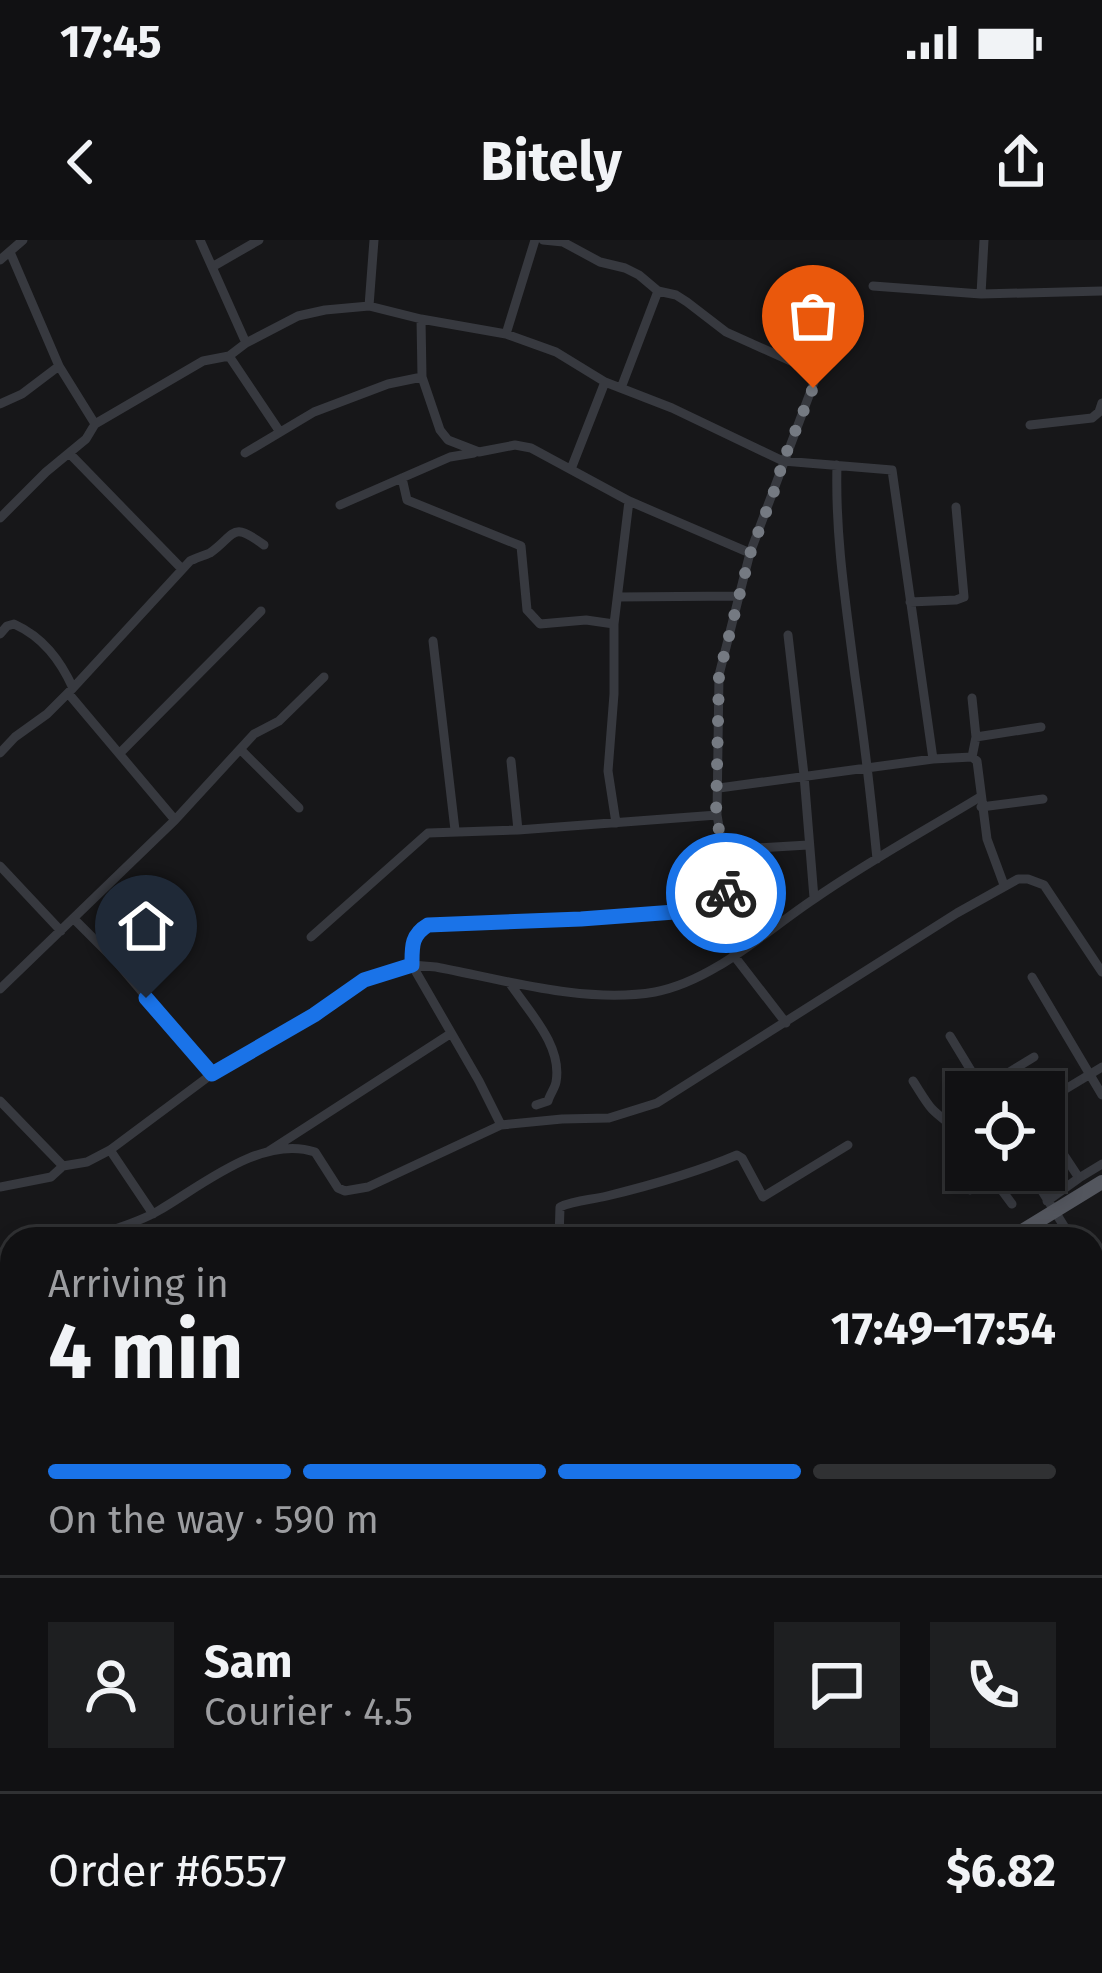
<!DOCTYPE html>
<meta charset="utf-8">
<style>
body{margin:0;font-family:"Fira Sans",sans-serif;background:#1e1f21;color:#f1f3f6;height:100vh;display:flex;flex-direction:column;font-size:45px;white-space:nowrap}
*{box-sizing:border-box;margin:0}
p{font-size:39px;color:#9c9da0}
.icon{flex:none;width:66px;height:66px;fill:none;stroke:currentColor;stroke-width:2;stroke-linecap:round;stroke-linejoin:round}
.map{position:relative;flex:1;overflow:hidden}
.drawer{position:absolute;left:0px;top:987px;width:1104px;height:747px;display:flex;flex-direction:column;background:#111113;border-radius:36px 36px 0 0;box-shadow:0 6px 18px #0003,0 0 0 3px #303133}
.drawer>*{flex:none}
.tools{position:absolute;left:945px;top:831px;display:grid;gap:24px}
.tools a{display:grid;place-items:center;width:120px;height:120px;border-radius:0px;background:#111113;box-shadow:0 6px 18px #0003,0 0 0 3px #303133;font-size:60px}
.pin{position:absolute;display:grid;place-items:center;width:102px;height:102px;color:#fff;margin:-123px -51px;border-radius:50% 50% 50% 0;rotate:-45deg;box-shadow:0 0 12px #0007}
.pin .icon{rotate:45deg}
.courier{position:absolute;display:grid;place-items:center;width:120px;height:120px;margin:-60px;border:9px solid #1a73e8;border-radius:50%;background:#fff;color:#222;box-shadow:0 3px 15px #0007}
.headline em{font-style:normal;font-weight:700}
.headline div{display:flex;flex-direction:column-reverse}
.headline{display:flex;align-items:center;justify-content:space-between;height:204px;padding:0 48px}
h1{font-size:78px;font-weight:700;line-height:90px}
.bar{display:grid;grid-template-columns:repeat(4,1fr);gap:18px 12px;align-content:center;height:144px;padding:0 48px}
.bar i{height:15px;border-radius:9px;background:#303133}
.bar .selected{background:#1a73e8}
.bar p{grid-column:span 4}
.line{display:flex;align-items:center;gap:30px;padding:0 48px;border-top:3px solid #303133}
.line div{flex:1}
.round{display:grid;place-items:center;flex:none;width:126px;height:126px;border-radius:0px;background:#1e1f21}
.status{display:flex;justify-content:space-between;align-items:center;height:84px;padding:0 60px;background:#111113;direction:ltr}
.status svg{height:33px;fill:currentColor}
header{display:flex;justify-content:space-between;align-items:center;height:156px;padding:0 48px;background:#111113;font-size:54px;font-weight:700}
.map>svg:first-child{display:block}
</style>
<div class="status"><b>17:45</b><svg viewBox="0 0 49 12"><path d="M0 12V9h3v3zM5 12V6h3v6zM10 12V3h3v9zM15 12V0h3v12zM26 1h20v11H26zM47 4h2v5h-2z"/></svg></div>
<header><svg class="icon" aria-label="back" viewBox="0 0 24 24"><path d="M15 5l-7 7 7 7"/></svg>Bitely<svg class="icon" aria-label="share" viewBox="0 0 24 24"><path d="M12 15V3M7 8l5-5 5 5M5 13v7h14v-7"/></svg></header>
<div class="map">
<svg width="1102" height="1733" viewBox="0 0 1102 1733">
<rect width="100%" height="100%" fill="#171719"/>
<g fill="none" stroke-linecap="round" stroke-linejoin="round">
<path stroke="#37393f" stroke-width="9" d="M 200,0 L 246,103
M 543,0 L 563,2 L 600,22 L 625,28 L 639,35 L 658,51 L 676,55 L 687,62 L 726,92 L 815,132 L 816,137 L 750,313 L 719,435 L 717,575 L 723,610 L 733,710 L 735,717 L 786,783
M 10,12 L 59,126 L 95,184
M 0,20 L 23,0
M 212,27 L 259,0
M 873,46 L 981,54 L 1102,51
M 981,54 L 984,0
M 369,66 L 374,0
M 421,79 L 422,137 L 440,190 L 448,200 L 479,212 L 515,205 L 531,208 L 629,261 L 750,313
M 506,94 L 535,0
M 229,116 L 280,192
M 621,148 L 658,51
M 0,164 L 22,154 L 59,126
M 1030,185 L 1092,178 L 1099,172 L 1102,163
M 245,213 L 314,172 L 388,144 L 422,137
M 70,214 L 182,329
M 837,225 C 835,296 846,365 855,436 C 864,497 871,558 877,619
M 571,229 L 605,142
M 402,238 L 407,260 L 521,306 L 527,370 L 540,384 L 586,380 L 614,384
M 340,265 L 450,217 L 474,213
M 0,278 L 46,232 L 86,199 L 95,184 L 203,121 L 229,116 L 246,103 L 298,76 L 325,70 L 369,66 L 421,79 L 506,94 L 556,112 L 605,142 L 672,168 L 783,221 L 892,230 L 933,519
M 618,357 L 738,356
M 910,362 L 956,360 L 964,357 L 956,267
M 0,394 L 7,386 L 14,384 C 43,397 60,420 73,448
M 788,395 L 804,535 L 814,658
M 433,401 L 455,590
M 68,453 L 175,580
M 972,458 L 976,497 L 972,517
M 976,497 L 1041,487
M 241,510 L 299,568
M 0,513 L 15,497 L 47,474 L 73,448 L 190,321 C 191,320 208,314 210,313 C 236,295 230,280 264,305
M 120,513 L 261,371
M 511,521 L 518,590
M 719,548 L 933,519 L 972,517 L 977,521 L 987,599 L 1004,645
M 981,567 L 1043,559
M 616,583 L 608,531 L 614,454 L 614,384 L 629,261
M 723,610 L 808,605
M 0,626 L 61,691
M 727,667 L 581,679 L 428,685 L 418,691 L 414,699 L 412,725 L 479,841 L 501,885 L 562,879 L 609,878 L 657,863 L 957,673 L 1018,639 L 1028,639 L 1044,645 L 1102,732
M 75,680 L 115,720 L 212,834
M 311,697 L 428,593 L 518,590 L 717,575
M 1032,737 L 1102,855
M 509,742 C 527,770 563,805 556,842 C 555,848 550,854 548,861 L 536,865
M 0,749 L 175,580 L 254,494 L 279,481 L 324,437
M 950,796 L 984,852
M 913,841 C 919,850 925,861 932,869 C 944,881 953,884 963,900
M 982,849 L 1034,817
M 0,861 L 63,926 L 87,922 L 110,910 L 153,974
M 1044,862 L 1102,827
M 1044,882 L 1054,900
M 1044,905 L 1054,900 L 1079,938 L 1047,961
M 949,908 L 966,899
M 110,910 L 212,834 L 313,775 L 364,740 L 412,725 L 436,727 C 504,740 586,764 655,752 C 713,741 766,691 814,659 C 867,622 924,591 980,557
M 269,911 L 450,794
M 1003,930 L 992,937 L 1012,964
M 1029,930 L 1072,999
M 1079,938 L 1102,924
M 0,947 L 51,937 L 63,926
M 970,950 L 992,937 L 988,930
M 646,996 L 647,999
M 86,999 C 109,990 136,984 158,971 C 200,947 262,894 315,912 L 338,948 L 345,951 L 368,947 L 501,885
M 559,999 L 560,967 C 575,960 591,960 607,956 C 652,945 695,933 737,915 L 742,918 L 763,957 L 848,905
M 1092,1026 L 1102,1039
M 0,1031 L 12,1026
M 1092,1053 L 1102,1047
M 1092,1185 L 1102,1173
M 1092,1219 L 1102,1239
M 0,1226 L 12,1220
M 0,1317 L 12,1362
M 1092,1373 L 1102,1382
M 1092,1506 L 1102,1470
M 1092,1567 L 1102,1571
M 345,1722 L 350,1733
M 486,1722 L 492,1733
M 652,1722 L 658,1733
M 751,1722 L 757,1733
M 958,1722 L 997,1733
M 386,1733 L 412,1722
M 573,1733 L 593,1722
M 1032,1733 L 1038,1722"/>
<path stroke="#53565e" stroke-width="14" d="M 1009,999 L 1102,942
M 0,1492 L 12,1486"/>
</g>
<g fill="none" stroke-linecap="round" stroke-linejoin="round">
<path stroke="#757a82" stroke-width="12" stroke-dasharray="0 21.6" d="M 726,653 L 723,610 L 716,575 L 719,435 L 750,314 L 776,246 L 783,221 L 813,148"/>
<path stroke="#1a73e8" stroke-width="15" d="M 146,758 L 212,834 L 314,775 L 364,740 L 412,725 C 412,707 411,695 428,685 L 581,679 L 728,668 L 726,653"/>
</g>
</svg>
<div class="tools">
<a><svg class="icon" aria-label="locate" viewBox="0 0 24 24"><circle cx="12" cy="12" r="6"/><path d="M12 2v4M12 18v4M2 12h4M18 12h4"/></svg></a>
</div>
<div class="pin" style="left:813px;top:148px;background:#ea580c"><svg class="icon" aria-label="bag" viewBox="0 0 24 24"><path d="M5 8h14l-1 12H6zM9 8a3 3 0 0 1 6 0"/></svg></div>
<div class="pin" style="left:146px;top:758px;background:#1f2937"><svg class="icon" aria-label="home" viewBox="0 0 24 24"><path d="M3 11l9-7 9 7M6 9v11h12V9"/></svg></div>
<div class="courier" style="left:726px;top:653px"><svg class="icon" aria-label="bike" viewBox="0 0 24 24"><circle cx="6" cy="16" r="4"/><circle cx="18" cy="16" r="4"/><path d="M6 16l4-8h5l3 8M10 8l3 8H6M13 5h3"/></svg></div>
<section class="drawer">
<div class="headline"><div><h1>4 min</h1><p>Arriving in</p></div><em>17:49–17:54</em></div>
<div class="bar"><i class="selected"></i><i class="selected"></i><i class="selected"></i><i></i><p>On the way · 590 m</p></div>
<div class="line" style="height:216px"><a class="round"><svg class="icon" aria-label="person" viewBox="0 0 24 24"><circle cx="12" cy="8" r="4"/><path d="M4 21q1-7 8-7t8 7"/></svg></a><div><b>Sam</b><p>Courier · 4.5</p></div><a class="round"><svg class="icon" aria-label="chat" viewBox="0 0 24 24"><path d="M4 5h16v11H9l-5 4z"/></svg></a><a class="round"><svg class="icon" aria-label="phone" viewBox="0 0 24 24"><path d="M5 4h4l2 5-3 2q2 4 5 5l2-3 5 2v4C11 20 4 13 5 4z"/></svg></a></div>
<div class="line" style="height:156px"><div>Order #6557</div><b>$6.82</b></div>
</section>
</div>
